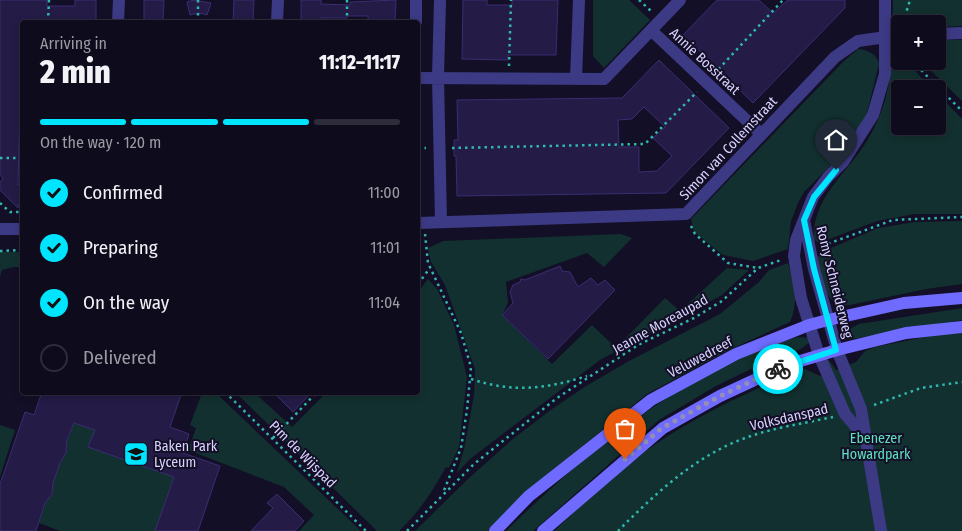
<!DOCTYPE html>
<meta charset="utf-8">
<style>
body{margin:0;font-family:"Fira Sans Condensed",sans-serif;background:#171425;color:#f1f3f6;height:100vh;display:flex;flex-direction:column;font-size:19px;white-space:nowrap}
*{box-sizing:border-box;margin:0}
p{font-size:16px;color:#9b9ba3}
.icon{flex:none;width:28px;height:28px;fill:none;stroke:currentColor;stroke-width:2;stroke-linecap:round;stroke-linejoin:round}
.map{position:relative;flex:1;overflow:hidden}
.sheet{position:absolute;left:20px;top:20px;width:400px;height:375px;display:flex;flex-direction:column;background:#0e0b1c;border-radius:5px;box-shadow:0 2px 8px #0003,0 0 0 1px #2e2b3b}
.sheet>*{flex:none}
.buttons{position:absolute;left:891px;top:15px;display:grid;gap:10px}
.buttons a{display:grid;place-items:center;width:55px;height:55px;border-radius:5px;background:#0e0b1c;box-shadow:0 2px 8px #0003,0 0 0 1px #2e2b3b;font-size:25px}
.pin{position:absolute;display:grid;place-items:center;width:42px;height:42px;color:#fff;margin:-51px -21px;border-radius:50% 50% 50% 0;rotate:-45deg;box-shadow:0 0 5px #0007}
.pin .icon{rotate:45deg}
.courier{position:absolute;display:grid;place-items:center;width:50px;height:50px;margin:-25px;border:4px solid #00e5ff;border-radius:50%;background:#fff;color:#222;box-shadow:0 1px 6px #0007}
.overview em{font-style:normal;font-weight:800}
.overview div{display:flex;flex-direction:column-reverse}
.overview{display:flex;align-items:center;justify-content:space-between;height:85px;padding:0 20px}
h1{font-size:32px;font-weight:800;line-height:38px}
.bar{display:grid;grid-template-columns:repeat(4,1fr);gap:8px 5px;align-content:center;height:60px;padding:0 20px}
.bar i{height:6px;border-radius:4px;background:#2e2b3b}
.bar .selected{background:#00e5ff}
.bar p{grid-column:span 4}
ol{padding:0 20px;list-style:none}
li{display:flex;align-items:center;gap:15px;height:55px}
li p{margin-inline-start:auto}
li .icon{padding:5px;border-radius:50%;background:#00e5ff;color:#111;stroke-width:4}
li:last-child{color:#9b9ba3}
li i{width:28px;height:28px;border:2px solid #2e2b3b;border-radius:50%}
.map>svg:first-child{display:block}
</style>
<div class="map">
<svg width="962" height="531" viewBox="0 0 962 531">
<rect width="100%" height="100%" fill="#130f26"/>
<path fill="#12302f" d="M 593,0 L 629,0 L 650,20 L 604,68 L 593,56 Z
M 893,0 L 962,0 L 962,26 L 938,27 L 938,24 L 900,24 L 900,29 L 892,30 Z
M 938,40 L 962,40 L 962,101 L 921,61 L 938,61 Z
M 891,47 L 900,55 L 900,61 L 906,61 L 932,89 L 900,89 L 900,126 L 938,126 L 938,94 L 962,119 L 962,214 L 914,214 L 877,221 L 819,243 L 814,240 C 811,199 847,173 867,141 C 885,111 892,82 891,47 Z
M 858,49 C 868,50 877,54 879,64 L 867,113 L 855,134 L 842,154 L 804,192 L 798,203 L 791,221 L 788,249 L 753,261 L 723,255 L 694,232 L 691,219 L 843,62 Z
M 962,221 L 962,284 L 926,289 L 850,305 C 842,305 836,304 831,299 C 825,293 815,268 816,260 C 817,256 821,254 824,251 L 878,228 L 915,222 Z
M 621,234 L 632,238 L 604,267 L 587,253 L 506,282 L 508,303 L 502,315 L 552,364 L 592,325 L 616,348 L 665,298 L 680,311 L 727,268 L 749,270 L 722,295 L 600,360 L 470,459 L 457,473 L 464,449 L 474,395 L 475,369 L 445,285 L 431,262 L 428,248 L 443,241 Z
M 0,252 L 22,252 L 22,267 L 13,267 L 2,270 L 0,277 Z
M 788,263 C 794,284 799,302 790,322 L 731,349 L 647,394 L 539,481 L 488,531 L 415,531 L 469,478 L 514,438 L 552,409 L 586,386 L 629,361 L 720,314 L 759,282 L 769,270 Z
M 428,279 L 437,289 L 454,325 L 467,377 L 459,447 L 449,468 L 446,467 C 432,492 420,511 399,531 L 377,531 L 236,393 L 255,393 L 292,427 L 326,393 L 418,392 L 418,292 Z
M 962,308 L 962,320 L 853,339 L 843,340 L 841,336 L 842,333 L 859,324 Z
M 962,333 L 962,531 L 554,531 C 590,498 626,462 668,436 C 709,410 753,390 797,371 L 805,369 L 820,376 L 829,372 L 826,362 L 829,360 L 836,370 L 856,362 L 865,351 L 875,347 L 940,334 Z
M 798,337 L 809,338 L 810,342 L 801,349 L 769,360 L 716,386 L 659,420 L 533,531 L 506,531 C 589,450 684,370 798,337 Z
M 202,393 L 216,393 L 361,531 L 299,531 L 314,515 L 284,487 L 188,450 L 196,428 L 190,425 Z
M 74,423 L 95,430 L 89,447 L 150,469 L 178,472 L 158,531 L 60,531 L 39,523 L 45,503 L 52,494 L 53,483 L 60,463 L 66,453 L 67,442 Z
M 0,425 L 15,430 L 0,477 Z"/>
<path fill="#241b47" stroke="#3b2d73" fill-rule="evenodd" d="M 0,0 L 47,0 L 47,6 L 75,6 L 75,0 L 96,0 L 96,22 L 47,20 L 47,22 L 22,22 L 18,185 L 22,181 L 22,209 L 18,204 L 18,208 L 0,190 L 0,182 L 3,179 L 0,174 Z
M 144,0 L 164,0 L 163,22 L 144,22 Z
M 194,0 L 211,3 L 207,15 L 199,13 L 190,15 L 187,2 Z
M 234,0 L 254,0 L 253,22 L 233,22 Z
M 301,0 L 321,0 L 321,4 L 350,5 L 350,2 L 396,0 L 395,22 L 368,22 L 368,16 L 347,16 L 347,18 L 321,18 L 321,22 L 301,22 Z
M 463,0 L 487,0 L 487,5 L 512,5 L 512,0 L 558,0 L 556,55 L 508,55 L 508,60 L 462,59 Z
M 717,0 L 759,0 L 773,13 L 788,0 L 845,0 L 845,8 L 753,103 L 683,35 Z
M 659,60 L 729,128 L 666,193 L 457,196 L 456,156 L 454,156 L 454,140 L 458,140 L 457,100 L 622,98 ZM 644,107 L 665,127 L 653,138 L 672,156 L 657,171 L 639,172 L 639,147 L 619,147 L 618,120 L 632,119 Z
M 560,266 L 562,271 L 570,272 L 578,287 L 591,278 L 598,285 L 605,280 L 615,290 L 548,359 L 502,315 L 513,303 L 510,292 L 513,285 L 520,282 L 521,279 L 525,280 Z
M 42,392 L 182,392 L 170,427 L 189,434 L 183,453 L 220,466 L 198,531 L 155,531 L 174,477 L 88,447 L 95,430 L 74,423 L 67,440 L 66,453 L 60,463 L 53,483 L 52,494 L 45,503 L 36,531 L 0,531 L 0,484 L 25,412 L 34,415 Z
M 273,392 L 312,392 L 293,412 Z
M 277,494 L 304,521 L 295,531 L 251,531 L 273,508 L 267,503 Z"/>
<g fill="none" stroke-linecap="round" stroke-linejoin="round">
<path stroke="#2fb8b0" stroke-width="2.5" stroke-dasharray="2.5 4" stroke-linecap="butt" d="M 639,0 L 651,11
M 48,22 L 49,0
M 198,22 L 198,0
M 347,22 L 347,0
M 903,23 L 910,0
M 912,61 L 962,111
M 509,66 L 511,0
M 714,74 L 783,0
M 418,148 L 426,148
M 452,148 L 645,144 L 697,92
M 0,158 L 22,158
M 0,203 L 10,212 L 22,212
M 691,226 L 695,234 L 728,263 L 758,268
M 425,234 L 428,263 L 461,333 L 471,367 L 467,410 L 461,448 L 443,493
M 822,246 L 893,220 L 962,217
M 0,251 L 22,250
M 418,284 L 430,268
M 471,379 C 513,393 546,389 587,376
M 225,392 L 366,531
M 874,405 L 921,388 L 962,382
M 273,438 L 317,392
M 407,531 L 474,464 L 557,398 L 638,345 L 694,318 L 722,301 L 758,268 L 781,260
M 618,531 C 653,496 693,458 740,440 C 770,428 801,424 833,417"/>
<path stroke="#3d3a85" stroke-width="12" d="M 440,0 L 438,77 L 441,222
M 118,22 L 119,0
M 277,22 L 278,0
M 416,22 L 416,0
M 652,31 L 761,134
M 938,34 L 962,33
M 418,78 L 604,79 L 680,0
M 576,79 L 579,0
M 804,220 L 814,269 L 837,350 L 861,409 L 881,531
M 418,223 L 686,214 L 835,57 L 858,41 L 900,35
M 0,229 L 22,229
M 865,438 L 845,414 L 819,355 L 801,298 L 794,256 L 796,240 L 813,197 L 828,177 L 843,162 L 873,115 L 885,74 L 885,0"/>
<path stroke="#6f6bff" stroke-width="12" d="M 495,531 L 529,496 L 651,400 L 736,354 L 809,325 L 828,320 L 904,303 L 962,298
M 543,531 L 663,428 L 720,396 L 787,365 L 837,350 L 906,333 L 962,327"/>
</g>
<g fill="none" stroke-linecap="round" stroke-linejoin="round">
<path stroke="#948fb3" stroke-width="5" stroke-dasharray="0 9" d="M 625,459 L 662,428 L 720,396 L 778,369"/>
<path stroke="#00e5ff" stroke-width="6" d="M 778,369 L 836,350 L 814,269 L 804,220 L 814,197 L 836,170"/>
</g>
<defs>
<symbol id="school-square" viewBox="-11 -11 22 22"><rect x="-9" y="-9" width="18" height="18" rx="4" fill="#00e5ff" stroke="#130f26"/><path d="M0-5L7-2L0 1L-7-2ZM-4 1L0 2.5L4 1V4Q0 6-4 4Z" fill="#111"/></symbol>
</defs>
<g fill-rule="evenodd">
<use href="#school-square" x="122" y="440" width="28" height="28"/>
</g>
<g text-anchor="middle" stroke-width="4" stroke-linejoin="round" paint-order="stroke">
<g font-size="14" fill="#d9d4ff" stroke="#130f26">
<text transform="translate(705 61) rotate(43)" y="5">Annie Bosstraat</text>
<text transform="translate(728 148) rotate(-47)" y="5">Simon van Collemstraat</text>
<text transform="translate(835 282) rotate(76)" y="5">Romy Schneiderweg</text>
<text transform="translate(660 324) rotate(-29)" y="5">Jeanne Moreaupad</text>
<text transform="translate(700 357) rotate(-28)" y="5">Veluwedreef</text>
<text transform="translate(789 417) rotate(-13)" y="5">Volksdanspad</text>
<text transform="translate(303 454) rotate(45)" y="5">Pim de Wijspad</text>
</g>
<g font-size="14" fill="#5fe0c0" stroke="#130f26">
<text x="876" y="443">Ebenezer<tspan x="876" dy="16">Howardpark</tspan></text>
</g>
<g font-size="14" fill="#d9d4ff" stroke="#130f26" text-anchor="start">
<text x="154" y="451">Baken Park<tspan x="154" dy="16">Lyceum</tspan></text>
</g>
</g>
</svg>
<div class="buttons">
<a>+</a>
<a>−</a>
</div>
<div class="pin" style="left:625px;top:459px;background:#ea580c"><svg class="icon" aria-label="bag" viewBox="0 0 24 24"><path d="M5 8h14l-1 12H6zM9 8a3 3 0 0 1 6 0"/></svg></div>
<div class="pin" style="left:836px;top:170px;background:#1f2937"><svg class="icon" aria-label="home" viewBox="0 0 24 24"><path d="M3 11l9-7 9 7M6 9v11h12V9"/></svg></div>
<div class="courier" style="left:778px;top:369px"><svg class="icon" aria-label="bike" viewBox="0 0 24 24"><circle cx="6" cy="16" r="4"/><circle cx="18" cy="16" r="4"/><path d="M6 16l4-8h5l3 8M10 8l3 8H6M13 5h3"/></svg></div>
<section class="sheet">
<div class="overview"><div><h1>2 min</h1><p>Arriving in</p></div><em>11:12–11:17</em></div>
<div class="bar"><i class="selected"></i><i class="selected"></i><i class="selected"></i><i></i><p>On the way · 120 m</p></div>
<ol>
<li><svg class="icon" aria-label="check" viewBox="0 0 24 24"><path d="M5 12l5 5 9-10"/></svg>Confirmed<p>11:00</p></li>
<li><svg class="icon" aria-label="check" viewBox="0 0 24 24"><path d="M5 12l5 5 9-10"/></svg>Preparing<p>11:01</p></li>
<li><svg class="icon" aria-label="check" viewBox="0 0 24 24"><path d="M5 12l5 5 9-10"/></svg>On the way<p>11:04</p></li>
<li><i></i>Delivered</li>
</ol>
</section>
</div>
